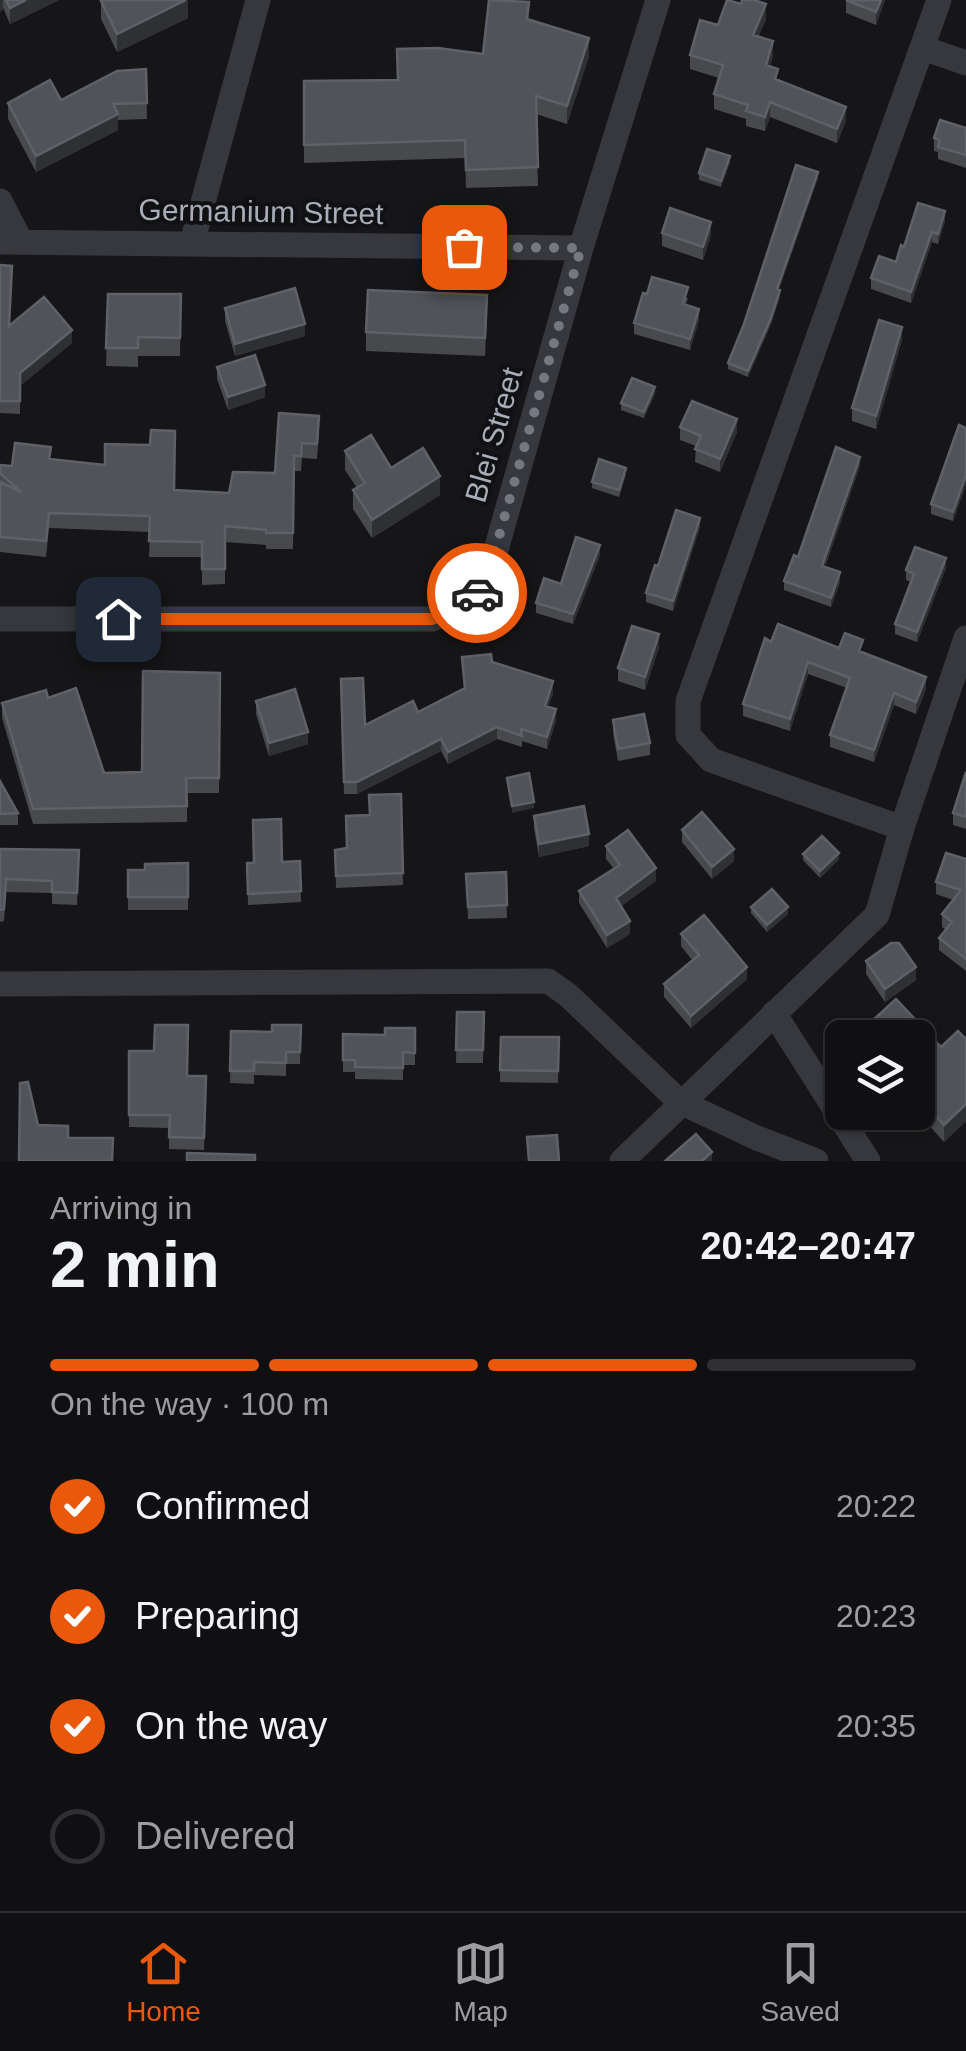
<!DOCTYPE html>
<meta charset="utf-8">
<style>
body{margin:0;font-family:Arial,sans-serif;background:#19191b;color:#f1f3f6;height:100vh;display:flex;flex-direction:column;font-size:38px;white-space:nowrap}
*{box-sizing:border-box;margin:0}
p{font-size:32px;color:#9c9d9f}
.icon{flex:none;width:55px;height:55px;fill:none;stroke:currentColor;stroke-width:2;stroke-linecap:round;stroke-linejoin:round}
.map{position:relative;height:1161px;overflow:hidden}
.drawer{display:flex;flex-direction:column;background:#101012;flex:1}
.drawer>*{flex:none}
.tools{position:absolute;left:825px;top:1020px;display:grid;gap:20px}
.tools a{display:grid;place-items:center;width:110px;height:110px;border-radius:15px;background:#101012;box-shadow:0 2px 8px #0004,0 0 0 2px #303032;font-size:50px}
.pin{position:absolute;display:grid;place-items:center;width:85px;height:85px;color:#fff;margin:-42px;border-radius:20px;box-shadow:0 5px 15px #0006}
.courier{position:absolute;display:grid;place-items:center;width:100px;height:100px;margin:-50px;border:8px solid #ea580c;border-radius:50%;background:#fff;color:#222;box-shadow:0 2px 12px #0007}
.head em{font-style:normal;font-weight:600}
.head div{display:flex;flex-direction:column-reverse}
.head{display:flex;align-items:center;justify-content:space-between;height:170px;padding:0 50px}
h1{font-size:65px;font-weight:600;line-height:75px}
.bar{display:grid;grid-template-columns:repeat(4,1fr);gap:15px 10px;align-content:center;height:120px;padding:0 50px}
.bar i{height:12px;border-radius:8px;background:#303032}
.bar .selected{background:#ea580c}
.bar p{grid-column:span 4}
ol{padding:0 50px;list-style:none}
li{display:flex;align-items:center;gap:30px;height:110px}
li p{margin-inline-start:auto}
li .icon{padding:10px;border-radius:50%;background:#ea580c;color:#fff;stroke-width:4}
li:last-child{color:#9c9d9f}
li i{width:55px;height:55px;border:5px solid #303032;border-radius:50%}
.dock{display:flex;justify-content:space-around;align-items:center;height:140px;border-top:2px solid #303032;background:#101012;font-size:28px;color:#9c9d9f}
.dock a{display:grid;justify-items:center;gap:5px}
.dock .selected{color:#ea580c}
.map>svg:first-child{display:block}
</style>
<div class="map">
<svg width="966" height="1161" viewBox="0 0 966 1161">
<rect width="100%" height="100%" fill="#161618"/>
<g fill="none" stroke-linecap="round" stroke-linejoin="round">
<path stroke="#37383d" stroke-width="25" d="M 923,48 L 966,63
M 0,201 L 21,242
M 0,242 L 581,248
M 192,243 L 258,0
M 0,619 L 432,619 L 465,606 L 487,582 L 581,248 L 658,0
M 902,828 L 711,760 L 688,735 L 688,701 L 939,0
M 0,984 L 548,981 L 568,995 L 680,1102 L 757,1138 L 816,1161
M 774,1013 L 868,1161
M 622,1161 L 877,915 L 902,828 L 966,638"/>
</g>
<path fill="#47494d" d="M 0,0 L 59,0 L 10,24 Z
M 846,0 L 885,0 L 876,25 L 846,13 Z
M 101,1 L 188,18 L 117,52 L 101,19 Z
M 529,19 L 589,56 L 567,124 L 536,114 L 538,186 L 466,188 L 465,158 L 304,163 L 304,81 L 398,80 L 483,54 Z
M 766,19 L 758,37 L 773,55 L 770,66 L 778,80 L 846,121 L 837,143 L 770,117 L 765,131 L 746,126 L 746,119 L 714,109 L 714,94 L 719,78 L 690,69 L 690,55 L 718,25 Z
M 146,69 L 147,119 L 118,120 L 118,130 L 36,172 L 8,119 L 8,103 L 61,100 Z
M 966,128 L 966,168 L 938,159 L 938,152 L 934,151 L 934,138 Z
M 730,162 L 721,187 L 699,180 L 699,173 Z
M 818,178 L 779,289 L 780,296 L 771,324 L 748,377 L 728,369 L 728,363 Z
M 945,221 L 938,244 L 932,242 L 911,303 L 871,289 L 871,278 L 896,262 L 904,247 Z
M 662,233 L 711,235 L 703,260 L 662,246 Z
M 0,265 L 9,325 L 72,343 L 20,386 L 20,414 L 0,413 Z
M 108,294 L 181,294 L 180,356 L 138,356 L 138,367 L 106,366 Z
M 647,294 L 688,298 L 686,305 L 699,320 L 690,350 L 634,334 L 634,323 Z
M 225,308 L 305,336 L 235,356 L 225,321 Z
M 487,314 L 485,356 L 366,351 L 366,332 Z
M 902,340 L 876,429 L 852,421 L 852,408 Z
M 217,367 L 265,397 L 228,410 L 217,379 Z
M 655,394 L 644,418 L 621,410 L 621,403 Z
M 279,413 L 319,431 L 317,459 L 302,458 L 301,471 L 294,471 L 293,549 L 266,549 L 266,545 L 225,542 L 225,584 L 202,585 L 202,557 L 149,557 L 150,532 L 49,528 L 46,557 L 0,552 L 0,465 L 12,466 L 51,460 L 174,490 L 229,493 L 275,473 Z
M 680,427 L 737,432 L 720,472 L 695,462 L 696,446 L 680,440 Z
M 966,428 L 966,485 L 953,521 L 931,514 L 931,504 Z
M 345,451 L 391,468 L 440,495 L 372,538 L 353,509 L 353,490 L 357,488 L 345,470 Z
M 860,466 L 825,567 L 840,582 L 831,607 L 784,590 L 784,581 L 798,557 Z
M 626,474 L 619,497 L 592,488 L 592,482 Z
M 700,527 L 673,611 L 646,602 L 646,593 L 658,566 Z
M 600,555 L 573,624 L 536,613 L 536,603 Z
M 946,568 L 917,642 L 895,634 L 895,624 L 911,582 L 906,580 L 906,570 Z
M 771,642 L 839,648 L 863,653 L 926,689 L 916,714 L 894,705 L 874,762 L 830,747 L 830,735 L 847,688 L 808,674 L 790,731 L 743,716 L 743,704 Z
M 659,647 L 645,690 L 618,681 L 618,668 Z
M 462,657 L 492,662 L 553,693 L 548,707 L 556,721 L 547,749 L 522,741 L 522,747 L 497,739 L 448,764 L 441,751 L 357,794 L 344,794 L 341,679 L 365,725 L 418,712 L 464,688 Z
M 220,673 L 219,793 L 187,793 L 187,822 L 33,824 L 2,718 L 2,703 L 48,698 L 104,773 L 142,772 Z
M 256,701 L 308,744 L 269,756 L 256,714 Z
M 613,720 L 650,743 L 650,755 L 618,761 L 613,733 Z
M 966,772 L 966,829 L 953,825 L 953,813 Z
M 0,781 L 18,813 L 18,825 L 0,825 Z
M 401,794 L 403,885 L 336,888 L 335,850 L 346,848 L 369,815 Z
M 534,816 L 589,846 L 539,857 L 534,828 Z
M 682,830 L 734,861 L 712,879 L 682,842 Z
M 606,846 L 656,881 L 621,906 L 630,934 L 607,948 L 579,903 L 579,891 L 614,869 L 606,859 Z
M 0,849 L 79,850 L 77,905 L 52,904 L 52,893 L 6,892 L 4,921 L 0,922 Z
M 803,854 L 839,859 L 820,878 L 803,860 Z
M 966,859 L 966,971 L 939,950 L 939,938 L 946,930 L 942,927 L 942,914 L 953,900 L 936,894 L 936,882 Z
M 300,861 L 301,902 L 248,905 L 247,863 Z
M 188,863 L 188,910 L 128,910 L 128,870 L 145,870 Z
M 506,872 L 507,918 L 468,919 L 466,874 Z
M 751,907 L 788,914 L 767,932 L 751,913 Z
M 681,934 L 747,979 L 691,1028 L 664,997 L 664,984 L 692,960 L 681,946 Z
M 866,961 L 916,980 L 885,1002 L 866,974 Z
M 896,999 L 941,1047 L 958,1031 L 966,1039 L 966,1121 L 944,1142 L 917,1112 L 918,1038 L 870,1038 L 870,1023 Z
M 457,1012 L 484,1012 L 483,1063 L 456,1063 Z
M 301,1025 L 300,1064 L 286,1064 L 286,1076 L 254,1075 L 254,1084 L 230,1083 L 231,1031 L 272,1032 Z
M 415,1028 L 415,1065 L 403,1065 L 403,1080 L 355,1079 L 355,1072 L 343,1072 L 343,1060 L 385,1035 Z
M 559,1037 L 558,1083 L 500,1082 L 500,1070 Z
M 129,1051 L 154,1051 L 187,1076 L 206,1076 L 204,1150 L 169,1149 L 169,1128 L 129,1127 Z"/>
<path fill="#2f3033" d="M 0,0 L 3,0 L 3,10 L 0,12 Z
M 26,0 L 59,0 L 10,24 L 10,8 Z
M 188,0 L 188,18 L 117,52 L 117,34 Z
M 881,0 L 885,0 L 876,25 L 876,12 Z
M 766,4 L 766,19 L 753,50 L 753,35 Z
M 589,38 L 589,56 L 567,124 L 567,106 Z
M 773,41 L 773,55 L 766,80 L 766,65 Z
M 770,102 L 770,117 L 765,131 L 765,117 Z
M 846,107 L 846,121 L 837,143 L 837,129 Z
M 118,114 L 118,130 L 36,172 L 36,156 Z
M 730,156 L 730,162 L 721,187 L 721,181 Z
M 818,172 L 818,178 L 777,295 L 777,289 Z
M 945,211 L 945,221 L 938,244 L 938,234 Z
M 711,222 L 711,235 L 703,260 L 703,247 Z
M 932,232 L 932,242 L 911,303 L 911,292 Z
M 780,290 L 780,296 L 771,324 L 748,377 L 748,371 Z
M 699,309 L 699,320 L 690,350 L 690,339 Z
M 305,324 L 305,336 L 235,356 L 235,344 Z
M 902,327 L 902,340 L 876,429 L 876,416 Z
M 72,330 L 72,343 L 20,386 L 20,373 Z
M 265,385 L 265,397 L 228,410 L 228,397 Z
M 655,387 L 655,394 L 644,418 L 644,412 Z
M 737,419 L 737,432 L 720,472 L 720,459 Z
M 860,457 L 860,466 L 822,575 L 822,566 Z
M 966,475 L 966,485 L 953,521 L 953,512 Z
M 440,476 L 440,495 L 372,538 L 372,520 Z
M 700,518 L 700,527 L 673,611 L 673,601 Z
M 600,545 L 600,555 L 573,624 L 573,614 Z
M 946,558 L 946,568 L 917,642 L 917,632 Z
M 840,572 L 840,582 L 831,607 L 831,598 Z
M 659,634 L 659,647 L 645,690 L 645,677 Z
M 808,662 L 808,674 L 790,731 L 790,719 Z
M 926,677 L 926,689 L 916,714 L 916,702 Z
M 553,681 L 553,693 L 545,718 L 545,706 Z
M 894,693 L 894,705 L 874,762 L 874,750 Z
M 556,709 L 556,721 L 547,749 L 547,737 Z
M 497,727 L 497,739 L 448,764 L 448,752 Z
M 308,732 L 308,744 L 269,756 L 269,743 Z
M 441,739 L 441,751 L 357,794 L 357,782 Z
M 534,802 L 534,808 L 512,813 L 512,806 Z
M 589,834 L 589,846 L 539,857 L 539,844 Z
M 734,849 L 734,861 L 712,879 L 712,867 Z
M 839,853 L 839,859 L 820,878 L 820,871 Z
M 656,868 L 656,881 L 616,910 L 616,898 Z
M 788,907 L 788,914 L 767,932 L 767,925 Z
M 630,921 L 630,934 L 607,948 L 607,935 Z
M 747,967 L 747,979 L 691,1028 L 691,1016 Z
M 916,967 L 916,980 L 885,1002 L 885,989 Z
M 966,1104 L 966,1121 L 944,1142 L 944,1125 Z
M 712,1152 L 712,1161 L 702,1161 Z"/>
<path fill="#525359" stroke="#5f6168" stroke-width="2.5" d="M 6,0 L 26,0 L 10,8 Z
M 103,0 L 186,0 L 117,34 L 101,1 Z
M 489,0 L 529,2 L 527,19 L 589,38 L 567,106 L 536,96 L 538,167 L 466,170 L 465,140 L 304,145 L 304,81 L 398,80 L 397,49 L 438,48 L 483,54 Z
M 727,0 L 741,4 L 742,0 L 754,0 L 766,4 L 753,35 L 773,41 L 766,65 L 778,69 L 775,79 L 846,107 L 837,129 L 770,102 L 765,117 L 746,111 L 748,105 L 714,94 L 723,65 L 690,55 L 700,20 L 718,25 Z
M 846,0 L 881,0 L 876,12 Z
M 146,69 L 147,103 L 113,104 L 118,114 L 36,156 L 8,103 L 50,80 L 61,100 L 117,71 Z
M 940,120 L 966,128 L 966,155 L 938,147 L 940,140 L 934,138 Z
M 707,149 L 730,156 L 721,181 L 699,173 Z
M 796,165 L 818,172 L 777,289 L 780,290 L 771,318 L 748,371 L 728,363 L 744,324 Z
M 918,203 L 945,211 L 938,234 L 932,232 L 911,292 L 871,278 L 879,256 L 896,262 L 901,245 L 904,247 Z
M 670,208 L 711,222 L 703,247 L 662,233 Z
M 0,265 L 12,266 L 9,326 L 44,297 L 72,330 L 20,373 L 20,401 L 0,401 Z
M 652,277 L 688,287 L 683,304 L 699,309 L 690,339 L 634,323 L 643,293 L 647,294 Z
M 295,288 L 305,324 L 235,344 L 225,308 Z
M 368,290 L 487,295 L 485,338 L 366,332 Z
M 108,294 L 181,294 L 180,338 L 138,337 L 138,348 L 106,348 Z
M 879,320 L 902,327 L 876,416 L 852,408 Z
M 255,355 L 265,385 L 228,397 L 217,367 Z
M 632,378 L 655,387 L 644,412 L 621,403 Z
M 692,401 L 737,419 L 720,459 L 695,449 L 701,436 L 680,427 Z
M 279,413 L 319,416 L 317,444 L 302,443 L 301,456 L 294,456 L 293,533 L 266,533 L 266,530 L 225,526 L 225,569 L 202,569 L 202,542 L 149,541 L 150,516 L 49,513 L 46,541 L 0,537 L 0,482 L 21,492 L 0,473 L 0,465 L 12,466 L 15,443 L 51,447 L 49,459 L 105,465 L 105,444 L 150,445 L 151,430 L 175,431 L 174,490 L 229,493 L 233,472 L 275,473 Z
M 959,425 L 966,428 L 966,475 L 953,512 L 931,504 Z
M 371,435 L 391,468 L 423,448 L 440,476 L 372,520 L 353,490 L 365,483 L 345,451 Z
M 836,447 L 860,457 L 822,566 L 840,572 L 831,598 L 784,581 L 794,555 L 798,557 Z
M 599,459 L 626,468 L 619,490 L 592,482 Z
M 676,510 L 700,518 L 673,601 L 646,593 L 655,565 L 658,566 Z
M 576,537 L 600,545 L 573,614 L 536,603 L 544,578 L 561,584 Z
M 915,547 L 946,558 L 917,632 L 895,624 L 914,574 L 906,570 Z
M 778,624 L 839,648 L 845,633 L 863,640 L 859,651 L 926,677 L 916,702 L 894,693 L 874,750 L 830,735 L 850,678 L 808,662 L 790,719 L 743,704 L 765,638 L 771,642 Z
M 632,626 L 659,634 L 645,677 L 618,668 Z
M 491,654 L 492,662 L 553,681 L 545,706 L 556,709 L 547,737 L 521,729 L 522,736 L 497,727 L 448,752 L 441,739 L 357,782 L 344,782 L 341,679 L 363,678 L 365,725 L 413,701 L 418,712 L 465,688 L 462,657 Z
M 143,671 L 220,673 L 219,778 L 186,778 L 187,806 L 33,809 L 2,703 L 46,690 L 48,698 L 76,688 L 104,773 L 142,772 Z
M 295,689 L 308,732 L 269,743 L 256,701 Z
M 644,714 L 650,743 L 618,749 L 613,720 Z
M 966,772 L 966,817 L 953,813 Z
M 529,773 L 534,802 L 512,806 L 507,778 Z
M 0,781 L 18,813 L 0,814 Z
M 401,794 L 403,873 L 336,876 L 335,850 L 347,848 L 346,816 L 370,815 L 369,795 Z
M 584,806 L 589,834 L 539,844 L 534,816 Z
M 702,812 L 734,849 L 712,867 L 682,830 Z
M 281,819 L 282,862 L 300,861 L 301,891 L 248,894 L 247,863 L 254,863 L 253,820 Z
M 628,830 L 656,868 L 616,898 L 630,921 L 607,935 L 579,891 L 620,865 L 606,846 Z
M 822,836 L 839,853 L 820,871 L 803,854 Z
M 0,849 L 79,850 L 77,893 L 52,892 L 52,881 L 6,879 L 4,909 L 0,910 Z
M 946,853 L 966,859 L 966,959 L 939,938 L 952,922 L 942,914 L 961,890 L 936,882 Z
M 188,863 L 188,897 L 128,897 L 128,870 L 145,870 L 145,864 Z
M 506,872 L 507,905 L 468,907 L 466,874 Z
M 772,889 L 788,907 L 767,925 L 751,907 Z
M 704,915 L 747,967 L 691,1016 L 664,984 L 699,955 L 681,934 Z
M 891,943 L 899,943 L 916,967 L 885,989 L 866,961 Z
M 896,999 L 941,1047 L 958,1031 L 966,1039 L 966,1104 L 944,1125 L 918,1096 L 918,1038 L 884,1038 L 870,1023 Z
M 457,1012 L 484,1012 L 483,1050 L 456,1050 Z
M 155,1025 L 188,1025 L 187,1076 L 206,1076 L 204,1138 L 169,1137 L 170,1115 L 129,1115 L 129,1051 L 154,1051 Z
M 272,1025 L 301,1025 L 300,1052 L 286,1052 L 286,1063 L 254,1062 L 254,1071 L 230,1071 L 231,1031 L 272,1032 Z
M 385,1028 L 415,1028 L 415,1053 L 403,1052 L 403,1068 L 355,1067 L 355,1060 L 343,1060 L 343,1034 L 385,1035 Z
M 501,1037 L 559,1037 L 558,1071 L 500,1070 Z
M 28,1082 L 38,1125 L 68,1126 L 68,1138 L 113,1138 L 112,1161 L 19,1161 L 20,1083 Z
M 696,1134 L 712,1152 L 702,1161 L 665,1161 Z
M 557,1135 L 559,1161 L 529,1161 L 527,1137 Z
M 187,1153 L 255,1155 L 255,1161 L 187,1161 Z"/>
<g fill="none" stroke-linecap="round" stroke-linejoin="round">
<path stroke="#757880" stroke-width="10" stroke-dasharray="0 18" d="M 464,247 L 581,248 L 486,582 L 477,593"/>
<path stroke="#ea580c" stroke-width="12" d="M 118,619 L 432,619 L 465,606 L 477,593"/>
</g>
<g text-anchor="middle" stroke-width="8" stroke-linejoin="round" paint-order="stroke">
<g font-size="30" fill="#a8adb8" stroke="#111113">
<text transform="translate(261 212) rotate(1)" y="10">Germanium Street</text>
<text transform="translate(494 435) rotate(-74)" y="10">Blei Street</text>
</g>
</g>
</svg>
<div class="tools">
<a><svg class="icon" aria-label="layers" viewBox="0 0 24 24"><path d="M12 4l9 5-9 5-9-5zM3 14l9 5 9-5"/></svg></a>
</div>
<div class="pin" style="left:464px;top:247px;background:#ea580c"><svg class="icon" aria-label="bag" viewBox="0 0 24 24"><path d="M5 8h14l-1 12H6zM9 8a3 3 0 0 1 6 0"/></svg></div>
<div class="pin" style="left:118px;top:619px;background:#1f2937"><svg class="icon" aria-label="home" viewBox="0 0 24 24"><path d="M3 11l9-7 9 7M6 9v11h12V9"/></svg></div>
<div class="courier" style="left:477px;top:593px"><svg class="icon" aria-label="car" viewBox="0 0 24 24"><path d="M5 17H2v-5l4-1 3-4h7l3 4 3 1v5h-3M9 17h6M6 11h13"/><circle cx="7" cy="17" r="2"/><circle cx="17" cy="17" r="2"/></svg></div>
</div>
<section class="drawer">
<div class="head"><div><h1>2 min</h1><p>Arriving in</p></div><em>20:42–20:47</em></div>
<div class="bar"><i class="selected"></i><i class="selected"></i><i class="selected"></i><i></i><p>On the way · 100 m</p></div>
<ol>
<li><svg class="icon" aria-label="check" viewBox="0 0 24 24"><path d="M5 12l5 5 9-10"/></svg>Confirmed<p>20:22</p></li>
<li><svg class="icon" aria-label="check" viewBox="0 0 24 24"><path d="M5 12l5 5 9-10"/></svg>Preparing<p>20:23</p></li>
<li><svg class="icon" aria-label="check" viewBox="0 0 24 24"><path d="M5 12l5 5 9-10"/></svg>On the way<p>20:35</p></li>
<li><i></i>Delivered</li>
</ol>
</section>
<nav class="dock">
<a class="selected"><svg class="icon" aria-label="home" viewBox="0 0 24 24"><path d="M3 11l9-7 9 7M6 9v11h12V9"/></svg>Home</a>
<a><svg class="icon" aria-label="map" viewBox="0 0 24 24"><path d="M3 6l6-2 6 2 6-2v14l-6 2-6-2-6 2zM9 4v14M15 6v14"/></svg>Map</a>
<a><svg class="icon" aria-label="saved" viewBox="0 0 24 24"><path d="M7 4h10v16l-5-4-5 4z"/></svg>Saved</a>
</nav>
